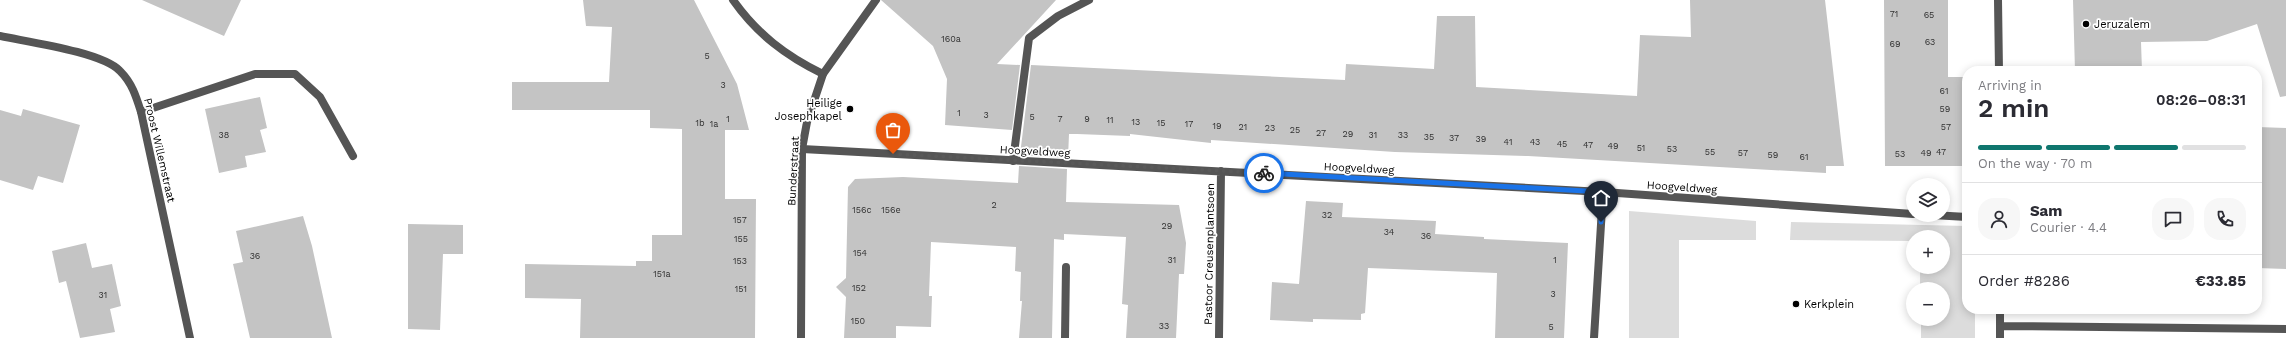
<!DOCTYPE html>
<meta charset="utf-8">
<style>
body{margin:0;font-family:"Work Sans",sans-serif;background:#f7f7f7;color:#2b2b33;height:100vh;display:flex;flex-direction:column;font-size:15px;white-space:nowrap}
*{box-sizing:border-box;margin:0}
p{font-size:13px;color:#7c7c81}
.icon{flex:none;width:22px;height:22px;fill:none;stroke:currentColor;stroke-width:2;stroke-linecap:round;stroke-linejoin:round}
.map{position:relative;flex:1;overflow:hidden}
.side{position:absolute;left:1962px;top:66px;width:300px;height:248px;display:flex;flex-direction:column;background:#fff;border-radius:16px;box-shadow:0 2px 10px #0003}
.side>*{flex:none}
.tools{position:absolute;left:1906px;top:178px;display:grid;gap:8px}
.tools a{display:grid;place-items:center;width:44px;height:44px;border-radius:50%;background:#fff;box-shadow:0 2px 10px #0003;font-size:20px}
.pin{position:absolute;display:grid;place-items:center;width:34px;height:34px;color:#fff;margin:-41px -17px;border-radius:50% 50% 50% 0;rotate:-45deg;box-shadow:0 0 4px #0007}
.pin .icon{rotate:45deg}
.courier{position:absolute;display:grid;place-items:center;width:40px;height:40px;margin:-20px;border:3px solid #1a73e8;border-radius:50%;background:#fff;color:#222;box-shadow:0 1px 5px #0007}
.head em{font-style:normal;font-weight:600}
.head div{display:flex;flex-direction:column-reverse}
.head{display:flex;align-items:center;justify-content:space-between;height:68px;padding:0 16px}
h1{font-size:26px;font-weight:600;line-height:30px}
.bar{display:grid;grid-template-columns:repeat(4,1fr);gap:6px 4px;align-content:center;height:48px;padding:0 16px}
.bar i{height:5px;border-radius:3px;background:#e1e1e2}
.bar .selected{background:#0f766e}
.bar p{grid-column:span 4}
.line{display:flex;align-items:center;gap:10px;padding:0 16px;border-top:1px solid #e1e1e2}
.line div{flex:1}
.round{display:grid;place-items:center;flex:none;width:42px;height:42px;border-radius:16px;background:#f7f7f7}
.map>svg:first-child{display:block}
</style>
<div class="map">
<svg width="2286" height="338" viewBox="0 0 2286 338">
<rect width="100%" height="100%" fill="#fff"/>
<path fill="#dcdcdc" d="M 1629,211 L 1756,221 L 1756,240 L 1679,240 L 1679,338 L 1629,338 Z
M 1791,222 L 1967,226 L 1967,309 L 1975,309 L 1975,338 L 1921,338 L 1921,319 L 1943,319 L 1943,289 L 1920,289 L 1920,267 L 1943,267 L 1943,237 L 1913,237 L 1913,241 L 1790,240 Z"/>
<path fill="#c4c4c4" d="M 142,0 L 241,0 L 224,36 Z
M 583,0 L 694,0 L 737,84 L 749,130 L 725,130 L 725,199 L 756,199 L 755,338 L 580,338 L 581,299 L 525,298 L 525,264 L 636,266 L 636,261 L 652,261 L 652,235 L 682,235 L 682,129 L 650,128 L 650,110 L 512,110 L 512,82 L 609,82 L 612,27 L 586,26 Z
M 881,0 L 1056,0 L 997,64 L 1020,65 L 1012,130 L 945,125 L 947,79 L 933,46 Z
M 1690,0 L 1825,0 L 1844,166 L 1826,166 L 1826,173 L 1528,156 L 1395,152 L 1211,140 L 1211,143 L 1130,134 L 1130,136 L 1077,134 L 1069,134 L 1068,158 L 1020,155 L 1031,65 L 1345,80 L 1346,64 L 1434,69 L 1437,16 L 1475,16 L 1476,87 L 1637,96 L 1640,35 L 1691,37 Z
M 1884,0 L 1948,0 L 1948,77 L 1967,77 L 1967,166 L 1885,166 Z
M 2073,0 L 2286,0 L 2286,96 L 2280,97 L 2257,24 L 2207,41 L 2141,42 L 2142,71 L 2075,71 Z
M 260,97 L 267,128 L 260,130 L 266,152 L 245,156 L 247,167 L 219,173 L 205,109 Z
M 23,109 L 80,125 L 63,183 L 38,176 L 33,190 L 0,180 L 0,110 L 21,116 Z
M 2257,127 L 2286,128 L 2286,269 L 2257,268 Z
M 1019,166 L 1067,169 L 1066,202 L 1179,205 L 1186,243 L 1184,274 L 1179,274 L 1176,338 L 1126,338 L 1128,305 L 1122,304 L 1126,237 L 1064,234 L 1064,240 L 1054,239 L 1052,338 L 1019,338 L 1022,301 L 1020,301 L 1021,272 L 1015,271 L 1016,247 L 931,242 L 929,296 L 932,296 L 931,327 L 896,326 L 896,338 L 844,338 L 846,297 L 836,287 L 846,278 L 848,187 L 855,179 L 903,177 L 1018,183 Z
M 1306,201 L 1343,203 L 1342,217 L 1436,221 L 1435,234 L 1484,237 L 1484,239 L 1568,243 L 1564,338 L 1495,338 L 1497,273 L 1368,268 L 1365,313 L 1361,314 L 1361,320 L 1313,319 L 1313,322 L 1270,320 L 1272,282 L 1299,284 Z
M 303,216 L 312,246 L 332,338 L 250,338 L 233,264 L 243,262 L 236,231 Z
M 408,224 L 463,225 L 463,254 L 443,254 L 440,330 L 408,329 Z
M 86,243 L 92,268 L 112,264 L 121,306 L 110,309 L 115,332 L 80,338 L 66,281 L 59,283 L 52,251 Z"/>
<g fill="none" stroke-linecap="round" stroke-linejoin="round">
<path stroke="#555" stroke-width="8" d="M 141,112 L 255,74 L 295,74 L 320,97 L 353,156
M 1013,161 L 1029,38 L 1058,16 L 1089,0
M 1065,338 L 1066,267"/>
<path stroke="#555" stroke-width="8" d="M 733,0 C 757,34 786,56 823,74
M 1998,0 L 1999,71
M 0,36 C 28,42 102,52 120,71 C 132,83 136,96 141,112 L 190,338
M 802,149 L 1603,192 L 1913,214
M 1932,215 L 1967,217
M 2000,309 L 2000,338
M 2000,326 L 2286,329
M 1219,338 L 1221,171
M 1594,338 L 1603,192"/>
<path stroke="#555" stroke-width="8" d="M 801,338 L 802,149 L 807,122 L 823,74 L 876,0"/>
</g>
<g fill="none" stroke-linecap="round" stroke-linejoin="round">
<path stroke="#595959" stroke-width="4" stroke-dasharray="0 7.2" d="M 893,154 L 1264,173"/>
<path stroke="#1a73e8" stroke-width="5" d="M 1264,173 L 1603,192 L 1601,222"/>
</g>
<g fill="#000" stroke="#fff" stroke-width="1.5">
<circle cx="2086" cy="24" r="4"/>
<circle cx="850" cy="109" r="4"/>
<circle cx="1796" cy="304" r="4"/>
</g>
<g text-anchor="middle" stroke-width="3.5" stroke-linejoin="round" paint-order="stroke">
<g font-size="9" fill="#313131">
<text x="1894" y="17">71</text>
<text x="1929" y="18">65</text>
<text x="951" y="42">160a</text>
<text x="1930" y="45">63</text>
<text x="1895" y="47">69</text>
<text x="707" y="59">5</text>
<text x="723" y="88">3</text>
<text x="1944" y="94">61</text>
<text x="1945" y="112">59</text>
<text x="959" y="116">1</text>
<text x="986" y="118">3</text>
<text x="1032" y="120">5</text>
<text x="728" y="122">1</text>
<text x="1060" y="122">7</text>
<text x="1087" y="122">9</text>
<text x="1110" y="123">11</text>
<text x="1136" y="125">13</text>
<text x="700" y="126">1b</text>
<text x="1161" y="126">15</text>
<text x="714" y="127">1a</text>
<text x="1189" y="127">17</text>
<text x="1217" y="129">19</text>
<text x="1243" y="130">21</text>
<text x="1946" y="130">57</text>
<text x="1270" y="131">23</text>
<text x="1295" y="133">25</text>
<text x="1321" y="136">27</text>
<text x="1348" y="137">29</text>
<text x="224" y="138">38</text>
<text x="1373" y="138">31</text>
<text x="1403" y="138">33</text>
<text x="1429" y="140">35</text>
<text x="1454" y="141">37</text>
<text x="1481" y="142">39</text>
<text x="1508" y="145">41</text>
<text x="1535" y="145">43</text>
<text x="1562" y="147">45</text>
<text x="1588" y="148">47</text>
<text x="1613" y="149">49</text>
<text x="1641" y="151">51</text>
<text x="1672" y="152">53</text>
<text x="1710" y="155">55</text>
<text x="1941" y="155">47</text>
<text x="1743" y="156">57</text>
<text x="1926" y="156">49</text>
<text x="1900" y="157">53</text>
<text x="1773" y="158">59</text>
<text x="1804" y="160">61</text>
<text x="994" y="208">2</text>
<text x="862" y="213">156c</text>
<text x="891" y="213">156e</text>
<text x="1327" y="218">32</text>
<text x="740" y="223">157</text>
<text x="1167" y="229">29</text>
<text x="1389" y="235">34</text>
<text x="1426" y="239">36</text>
<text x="741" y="242">155</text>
<text x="860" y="256">154</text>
<text x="255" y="259">36</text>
<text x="1172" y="263">31</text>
<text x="1555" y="263">1</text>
<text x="740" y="264">153</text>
<text x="662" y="277">151a</text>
<text x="859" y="291">152</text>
<text x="741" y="292">151</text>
<text x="1553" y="297">3</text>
<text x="103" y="298">31</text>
<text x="858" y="324">150</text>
<text x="1164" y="329">33</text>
<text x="1551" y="330">5</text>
</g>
<g font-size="11" fill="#000" stroke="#fff" text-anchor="start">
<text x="2094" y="28">Jeruzalem</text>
<text x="842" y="107" text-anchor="end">Heilige<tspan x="842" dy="13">Josephkapel</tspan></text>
<text x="1804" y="308">Kerkplein</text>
</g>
<g font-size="11" fill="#000" stroke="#fff">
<text transform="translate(160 150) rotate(77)" y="4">Proost Willemstraat</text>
<text transform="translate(1035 151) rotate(3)" y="4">Hoogveldweg</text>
<text transform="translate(1359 168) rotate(3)" y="4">Hoogveldweg</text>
<text transform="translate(793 171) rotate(-87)" y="4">Bunderstraat</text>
<text transform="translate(1682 187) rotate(4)" y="4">Hoogveldweg</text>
<text transform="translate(1209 254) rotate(-89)" y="4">Pastoor Creusenplantsoen</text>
</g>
</g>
</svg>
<div class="tools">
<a><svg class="icon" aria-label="layers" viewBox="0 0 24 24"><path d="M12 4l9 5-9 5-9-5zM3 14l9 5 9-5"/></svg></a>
<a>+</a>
<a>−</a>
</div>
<div class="pin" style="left:893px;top:154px;background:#ea580c"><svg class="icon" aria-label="bag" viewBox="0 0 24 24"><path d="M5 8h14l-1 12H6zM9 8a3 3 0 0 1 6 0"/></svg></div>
<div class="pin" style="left:1601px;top:222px;background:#1f2937"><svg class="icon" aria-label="home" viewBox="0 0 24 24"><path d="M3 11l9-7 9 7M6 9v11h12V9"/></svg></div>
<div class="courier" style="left:1264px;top:173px"><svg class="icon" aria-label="bike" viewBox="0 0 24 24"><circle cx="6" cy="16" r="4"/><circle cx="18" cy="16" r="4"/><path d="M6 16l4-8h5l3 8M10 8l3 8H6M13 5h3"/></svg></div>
<section class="side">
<div class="head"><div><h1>2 min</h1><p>Arriving in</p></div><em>08:26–08:31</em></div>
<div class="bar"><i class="selected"></i><i class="selected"></i><i class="selected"></i><i></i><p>On the way · 70 m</p></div>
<div class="line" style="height:72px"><a class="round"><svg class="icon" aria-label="person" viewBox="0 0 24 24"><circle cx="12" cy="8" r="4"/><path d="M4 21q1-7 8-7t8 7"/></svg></a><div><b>Sam</b><p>Courier · 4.4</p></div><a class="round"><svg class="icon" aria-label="chat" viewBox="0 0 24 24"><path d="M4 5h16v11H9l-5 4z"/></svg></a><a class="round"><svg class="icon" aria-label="phone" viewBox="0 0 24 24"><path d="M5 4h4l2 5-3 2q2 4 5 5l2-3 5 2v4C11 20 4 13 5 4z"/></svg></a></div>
<div class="line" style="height:52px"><div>Order #8286</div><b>€33.85</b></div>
</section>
</div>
